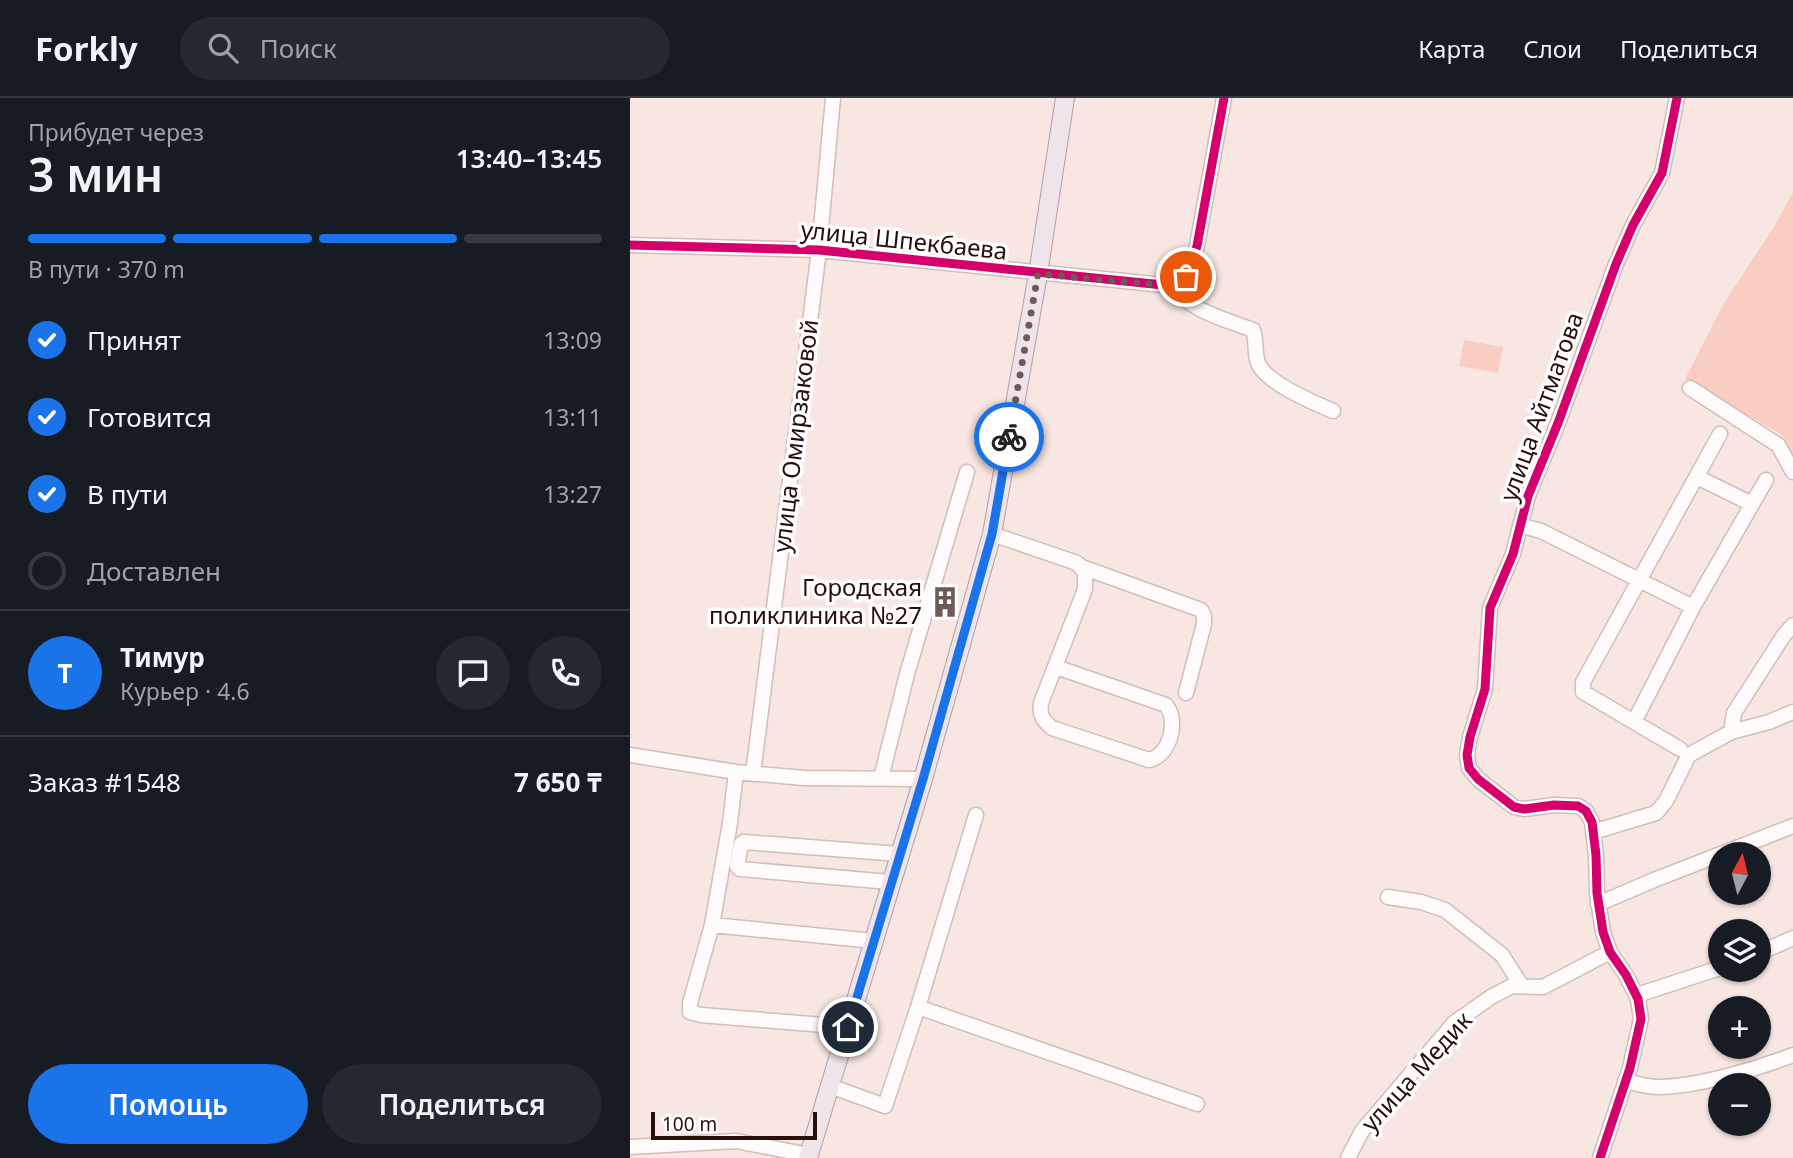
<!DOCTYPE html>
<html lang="ru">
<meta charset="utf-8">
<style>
body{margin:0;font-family:"Noto Sans",sans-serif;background:#242831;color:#f1f3f6;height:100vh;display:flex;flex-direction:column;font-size:26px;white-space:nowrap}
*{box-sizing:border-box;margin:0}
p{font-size:23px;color:#9ea1a6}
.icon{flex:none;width:38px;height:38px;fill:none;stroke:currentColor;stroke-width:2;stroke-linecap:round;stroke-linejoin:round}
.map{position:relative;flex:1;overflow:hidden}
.drawer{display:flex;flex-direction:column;background:#171b24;width:630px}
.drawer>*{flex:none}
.needle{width:46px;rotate:7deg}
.controls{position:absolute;left:1078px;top:744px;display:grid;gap:14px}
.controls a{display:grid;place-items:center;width:63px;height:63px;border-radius:50%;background:#171b24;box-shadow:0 2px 5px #0004;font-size:35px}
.scale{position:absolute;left:21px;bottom:18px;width:166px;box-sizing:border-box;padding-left:7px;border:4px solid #280f09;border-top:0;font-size:19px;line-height:24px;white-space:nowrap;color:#280f09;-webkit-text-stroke:5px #fff;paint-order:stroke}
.pin{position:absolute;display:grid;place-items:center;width:60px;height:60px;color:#fff;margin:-30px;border:4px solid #fff;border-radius:50%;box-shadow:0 2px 7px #0007}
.courier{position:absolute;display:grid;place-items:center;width:70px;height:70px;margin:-35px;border:5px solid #1a73e8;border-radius:50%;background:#fff;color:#222;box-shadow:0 2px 9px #0007}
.head em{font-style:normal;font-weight:600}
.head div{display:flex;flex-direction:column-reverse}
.head{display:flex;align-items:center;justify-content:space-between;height:119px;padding:0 28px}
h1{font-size:46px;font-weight:600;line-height:52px}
.bar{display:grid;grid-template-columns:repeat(4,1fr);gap:10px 7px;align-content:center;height:84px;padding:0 28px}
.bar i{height:9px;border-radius:5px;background:#363941}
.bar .active{background:#1a73e8}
.bar p{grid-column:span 4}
.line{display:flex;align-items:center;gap:18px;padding:0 28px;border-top:2px solid #363941}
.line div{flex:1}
.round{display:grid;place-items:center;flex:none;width:74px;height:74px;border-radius:37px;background:#242831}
ol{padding:0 28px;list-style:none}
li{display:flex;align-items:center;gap:21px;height:77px}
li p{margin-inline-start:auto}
li .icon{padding:7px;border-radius:50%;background:#1a73e8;color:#fff;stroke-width:4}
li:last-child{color:#9ea1a6}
li i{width:38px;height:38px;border:4px solid #363941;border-radius:50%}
.primary-button{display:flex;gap:14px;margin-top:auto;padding:14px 28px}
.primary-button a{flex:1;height:80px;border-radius:42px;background:#1a73e8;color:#fff;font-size:28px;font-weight:600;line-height:80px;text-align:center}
.primary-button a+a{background:#242831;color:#f1f3f6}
header{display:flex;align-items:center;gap:42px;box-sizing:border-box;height:98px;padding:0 35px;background:#171b24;border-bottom:2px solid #363941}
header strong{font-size:33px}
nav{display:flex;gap:38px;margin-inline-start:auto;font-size:24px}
.search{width:490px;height:63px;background:#242831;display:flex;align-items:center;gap:18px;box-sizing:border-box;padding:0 24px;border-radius:38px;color:#9ea1a6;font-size:26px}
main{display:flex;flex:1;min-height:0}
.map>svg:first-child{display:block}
</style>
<header>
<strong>Forkly</strong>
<div class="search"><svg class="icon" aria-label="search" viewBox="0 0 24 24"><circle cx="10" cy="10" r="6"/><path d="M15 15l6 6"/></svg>Поиск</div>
<nav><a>Карта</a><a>Слои</a><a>Поделиться</a></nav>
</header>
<main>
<section class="drawer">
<div class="head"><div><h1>3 мин</h1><p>Прибудет через</p></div><em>13:40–13:45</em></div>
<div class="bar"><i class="active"></i><i class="active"></i><i class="active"></i><i></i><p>В пути · 370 m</p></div>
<ol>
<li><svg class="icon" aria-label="check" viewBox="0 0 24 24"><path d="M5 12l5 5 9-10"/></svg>Принят<p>13:09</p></li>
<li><svg class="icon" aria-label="check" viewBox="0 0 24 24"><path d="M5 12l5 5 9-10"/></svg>Готовится<p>13:11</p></li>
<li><svg class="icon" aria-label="check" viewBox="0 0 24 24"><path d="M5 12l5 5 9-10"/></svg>В пути<p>13:27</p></li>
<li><i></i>Доставлен</li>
</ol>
<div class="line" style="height:126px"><b class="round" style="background:#1a73e8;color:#fff">Т</b><div><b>Тимур</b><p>Курьер · 4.6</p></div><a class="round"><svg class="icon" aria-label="chat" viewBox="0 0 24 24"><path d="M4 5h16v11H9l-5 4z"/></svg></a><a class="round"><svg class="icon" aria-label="phone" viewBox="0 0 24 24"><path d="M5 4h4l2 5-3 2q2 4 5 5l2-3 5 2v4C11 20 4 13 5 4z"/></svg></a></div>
<div class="line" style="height:91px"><div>Заказ #1548</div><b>7 650 ₸</b></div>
<div class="primary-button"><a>Помощь</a><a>Поделиться</a></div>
</section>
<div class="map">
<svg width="1163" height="1060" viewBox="0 0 1163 1060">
<rect width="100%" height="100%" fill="#f7e6e1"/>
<path fill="#f9cdc1" d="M 1163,94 L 1163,359 L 1152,337 L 1055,281 L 1093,207 L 1145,127 Z
M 834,242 L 873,249 L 868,275 L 829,268 Z"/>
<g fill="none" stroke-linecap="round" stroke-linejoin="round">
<defs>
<path id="minor" d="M 0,147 L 189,152 L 543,188
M 543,188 C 561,214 595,221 623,232 C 627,242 624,254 628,265 C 636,285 684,305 703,313
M 543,188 L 556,179 L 567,148 L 594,0
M 1060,290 L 1148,347 L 1163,374
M 1067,379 L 1122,406
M 890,427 L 911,433 L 1063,509
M 362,436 L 447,465 L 455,474 L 455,491 L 411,605 C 409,618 413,622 422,630 L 519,662 C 540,658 549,623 536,607 L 426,569
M 452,469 L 571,512 L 574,518 L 574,526 L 556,595
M 1004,624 L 1063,509 L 1136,382
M 1101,634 L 1104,615 L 1154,537 L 1163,527
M 1050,651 L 953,594 L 953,584 L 1090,336
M 0,657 L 106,674 L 174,680 L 293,681
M 106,674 L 100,725 L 82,827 L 60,905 L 60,914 L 71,917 L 218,929
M 123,676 L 189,152 L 203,0
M 251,680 L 277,576 L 337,374
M 963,734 L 1026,715 L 1036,703 L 1059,657 L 1101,634 L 1139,624 L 1163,614
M 260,784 L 110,771 L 107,768 L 111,746 L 114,744 L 269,756
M 758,799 L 791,804 L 815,812 L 872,857 L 891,887
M 968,806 L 1024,782 L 1163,728
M 82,827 L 244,843
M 1129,855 L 1163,840
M 1008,901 L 1013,895 L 1090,870
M 288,909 L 346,717
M 995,983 C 1006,985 1017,989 1028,989 C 1066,989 1127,971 1163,957
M 200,988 L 255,1008 L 288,909 L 567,1006
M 0,1049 L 106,1043 L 179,1057
M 718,1060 L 732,1033 L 824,925 L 861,899 L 882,888 L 913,889 L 980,854
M 970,1060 L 1000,970 L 1011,921 L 1008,901 L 996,877 L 980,854 L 973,834 L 967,795 L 966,757 L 962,724 L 956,713 L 948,708 L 924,707 L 894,711 L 884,709 L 848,681 L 839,670 L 837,657 L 840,639 L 855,591 L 860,510 L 883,456 L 898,398 L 928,325 L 986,166 L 1003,127 L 1032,75 L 1047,0"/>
<path id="major" d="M 178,1060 L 293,681 L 362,436 L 408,176 L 435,0"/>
</defs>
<use href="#minor" stroke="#d2bdb8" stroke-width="17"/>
<use href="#major" stroke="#b49fa7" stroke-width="20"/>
<use href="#minor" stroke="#fefbfa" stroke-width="14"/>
<use href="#major" stroke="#eee4ea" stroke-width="18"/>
<defs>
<path id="cycleway" d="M 0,147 L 189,152 L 543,188 L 556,179 L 567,148 L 594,0
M 970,1060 L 1000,970 L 1011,921 L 1008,901 L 996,877 L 980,854 L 973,834 L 967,795 L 966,757 L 962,724 L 956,713 L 948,708 L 924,707 L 894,711 L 884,709 L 848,681 L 839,670 L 837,657 L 840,639 L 855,591 L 860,510 L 883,456 L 898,398 L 928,325 L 986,166 L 1003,127 L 1032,75 L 1047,0"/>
</defs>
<use href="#cycleway" stroke="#fff" stroke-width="13"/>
<use href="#cycleway" stroke="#d6006c" stroke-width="9"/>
</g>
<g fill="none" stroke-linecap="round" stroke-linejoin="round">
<path stroke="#705a55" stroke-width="7" stroke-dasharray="0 12.6" d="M 379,339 L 408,176 L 543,188 L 556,179"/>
<path stroke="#1a73e8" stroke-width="9" d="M 218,929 L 293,681 L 362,436 L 379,339"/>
</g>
<defs>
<symbol id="building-bare" viewBox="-9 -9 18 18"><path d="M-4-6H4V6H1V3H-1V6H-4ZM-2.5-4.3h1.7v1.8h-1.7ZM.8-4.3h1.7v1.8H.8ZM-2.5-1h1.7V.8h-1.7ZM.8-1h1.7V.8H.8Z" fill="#705a55" stroke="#fff" stroke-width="2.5" paint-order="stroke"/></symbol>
</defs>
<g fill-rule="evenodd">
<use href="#building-bare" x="293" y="482" width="44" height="44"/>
</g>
<g text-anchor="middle" stroke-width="7" stroke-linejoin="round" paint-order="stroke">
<g font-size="24" fill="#280f09" stroke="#fff">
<text transform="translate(274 143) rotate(6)" y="8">улица Шпекбаева</text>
<text transform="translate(912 309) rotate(-70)" y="8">улица Айтматова</text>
<text transform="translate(166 338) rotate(-83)" y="8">улица Омирзаковой</text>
<text transform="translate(787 974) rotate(-48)" y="8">улица Медик</text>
</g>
<g font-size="24" fill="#280f09" stroke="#fff" text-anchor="end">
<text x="292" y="498">Городская<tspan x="292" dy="28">поликлиника №27</tspan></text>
</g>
</g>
</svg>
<div class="controls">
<a><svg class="needle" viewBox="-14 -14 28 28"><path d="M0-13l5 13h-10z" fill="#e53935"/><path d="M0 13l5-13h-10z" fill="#9ea1a6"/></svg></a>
<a><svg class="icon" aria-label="layers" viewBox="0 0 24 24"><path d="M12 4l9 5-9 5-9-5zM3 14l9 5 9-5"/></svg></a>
<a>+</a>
<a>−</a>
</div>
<div class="scale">100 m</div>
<div class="pin" style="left:556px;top:179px;background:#ea580c"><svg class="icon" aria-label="bag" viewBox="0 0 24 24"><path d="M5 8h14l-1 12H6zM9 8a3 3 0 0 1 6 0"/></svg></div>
<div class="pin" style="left:218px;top:929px;background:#1f2937"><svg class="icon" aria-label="home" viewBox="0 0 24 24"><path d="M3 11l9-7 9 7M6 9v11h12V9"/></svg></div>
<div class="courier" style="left:379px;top:339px"><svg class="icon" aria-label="bike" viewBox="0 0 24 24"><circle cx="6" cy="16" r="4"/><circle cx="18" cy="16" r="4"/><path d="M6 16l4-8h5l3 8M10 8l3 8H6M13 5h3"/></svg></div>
</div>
</main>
